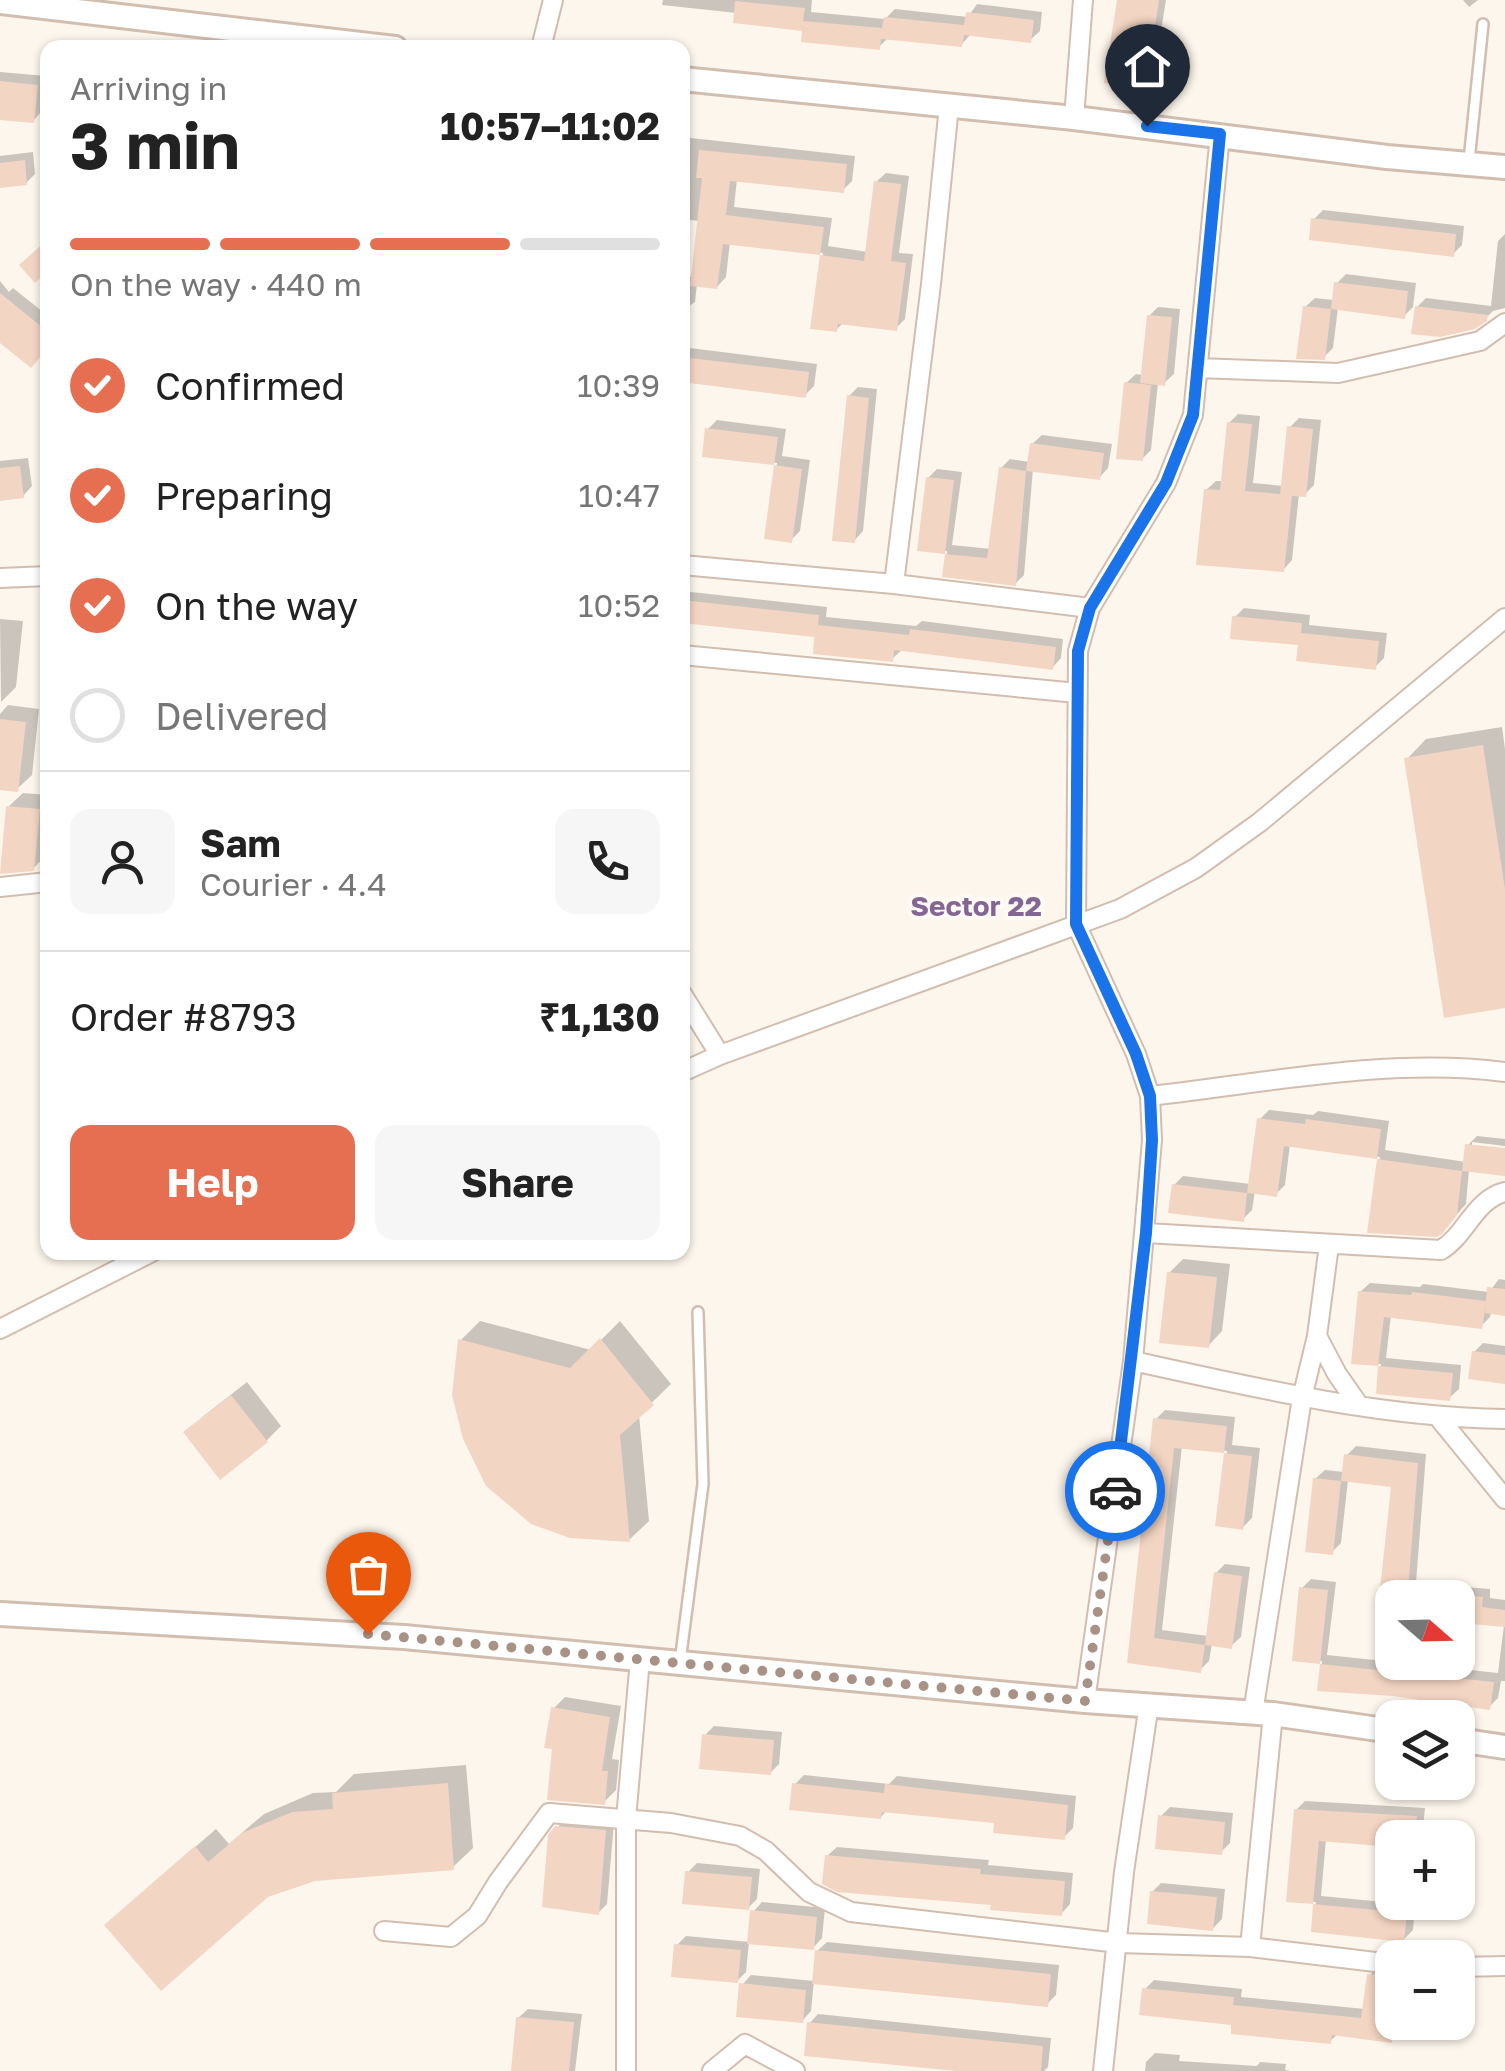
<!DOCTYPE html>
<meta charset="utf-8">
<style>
body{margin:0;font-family:"Golos Text",sans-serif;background:#f6f6f6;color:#222;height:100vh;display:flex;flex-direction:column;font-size:38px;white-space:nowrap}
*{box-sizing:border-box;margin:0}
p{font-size:32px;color:#767676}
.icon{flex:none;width:55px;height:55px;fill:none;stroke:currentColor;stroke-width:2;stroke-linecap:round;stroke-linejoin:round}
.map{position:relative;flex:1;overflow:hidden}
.panel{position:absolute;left:40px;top:40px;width:650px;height:1220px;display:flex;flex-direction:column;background:#fff;border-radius:20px;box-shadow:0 2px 8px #0004}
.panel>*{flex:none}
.needle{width:65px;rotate:110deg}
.controls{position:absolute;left:1375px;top:1580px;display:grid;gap:20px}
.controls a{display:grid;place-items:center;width:100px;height:100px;border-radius:20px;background:#fff;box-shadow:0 2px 8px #0004;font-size:50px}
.pin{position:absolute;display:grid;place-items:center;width:85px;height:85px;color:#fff;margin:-102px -42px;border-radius:50% 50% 50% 0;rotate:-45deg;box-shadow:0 0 10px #0007}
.pin .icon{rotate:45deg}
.courier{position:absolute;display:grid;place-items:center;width:100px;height:100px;margin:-50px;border:8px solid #1a73e8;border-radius:50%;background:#fff;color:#222;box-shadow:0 2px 12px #0007}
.summary em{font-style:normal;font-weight:700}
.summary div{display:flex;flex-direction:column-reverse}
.summary{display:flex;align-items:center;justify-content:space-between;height:170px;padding:0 30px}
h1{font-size:65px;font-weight:700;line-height:75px}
.bar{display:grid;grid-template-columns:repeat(4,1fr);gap:15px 10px;align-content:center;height:120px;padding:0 30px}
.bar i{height:12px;border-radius:8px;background:#e0e0e0}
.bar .on{background:#e76f51}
.bar p{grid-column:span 4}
.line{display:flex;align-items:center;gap:25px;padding:0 30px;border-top:2px solid #e0e0e0}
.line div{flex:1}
.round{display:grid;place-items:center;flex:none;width:105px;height:105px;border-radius:20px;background:#f6f6f6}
ol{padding:0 30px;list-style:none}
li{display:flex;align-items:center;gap:30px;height:110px}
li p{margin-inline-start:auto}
li .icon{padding:10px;border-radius:50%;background:#e76f51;color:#fff;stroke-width:4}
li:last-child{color:#767676}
li i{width:55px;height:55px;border:5px solid #e0e0e0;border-radius:50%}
.button{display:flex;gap:20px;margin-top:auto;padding:20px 30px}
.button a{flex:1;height:115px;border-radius:20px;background:#e76f51;color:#fff;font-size:40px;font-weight:700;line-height:115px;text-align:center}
.button a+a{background:#f6f6f6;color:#222}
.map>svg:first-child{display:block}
</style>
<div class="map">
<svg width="1505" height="2071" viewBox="0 0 1505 2071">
<rect width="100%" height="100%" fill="#fdf6ec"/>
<path fill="#0003" d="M 663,0 L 812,0 L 811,12 L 885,19 L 895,9 L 968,17 L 977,4 L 1042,12 L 1040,31 L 1030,40 L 970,35 L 961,45 L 889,37 L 879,47 L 737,13 L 662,5 Z
M 1119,0 L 1166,0 L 1154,74 L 1145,83 Z
M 1463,0 L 1478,0 L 1469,7 Z
M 0,72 L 46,76 L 42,111 L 33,121 L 0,117 Z
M 682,137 L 855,156 L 852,181 L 843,190 L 737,179 L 734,207 L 832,218 L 828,246 L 868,252 L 876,182 L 886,173 L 909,176 L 899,253 L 913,254 L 905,319 L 896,328 L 844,322 L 836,330 L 813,327 L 823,253 L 730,242 L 726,277 L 717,287 L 697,284 L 695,302 L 682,311 L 682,276 L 694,277 L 700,221 L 682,219 Z
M 33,152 L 35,174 L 26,183 L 0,186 L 0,156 Z
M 1323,210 L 1464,226 L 1462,245 L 1453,254 L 1314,219 Z
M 1505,234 L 1505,308 L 1493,311 L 1485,319 L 1417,307 L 1426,298 L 1491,306 L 1498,241 Z
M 1346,274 L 1416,283 L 1413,307 L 1404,316 L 1338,308 L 1333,348 L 1324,357 L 1305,307 L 1315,298 L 1334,300 L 1337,283 Z
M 0,281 L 9,292 L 13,288 L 48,316 L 48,347 L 0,340 Z
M 1158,307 L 1180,309 L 1174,374 L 1164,383 L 1158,383 L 1151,450 L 1142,459 L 1126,383 L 1136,374 L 1143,375 L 1149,316 Z
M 682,347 L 817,364 L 814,386 L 805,395 L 682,380 Z
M 48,387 L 48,446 L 40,395 Z
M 858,387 L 877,389 L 863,531 L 854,541 L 849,396 Z
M 1238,414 L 1260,416 L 1253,483 L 1284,486 L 1290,427 L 1299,418 L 1321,420 L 1314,485 L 1305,494 L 1299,494 L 1292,560 L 1283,570 L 1206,490 L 1216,481 L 1223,481 L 1229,423 Z
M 717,420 L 786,429 L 782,456 L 810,460 L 800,531 L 791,540 L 767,537 L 777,463 L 704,455 L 708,429 Z
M 1042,435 L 1112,444 L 1108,468 L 1099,478 L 1033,469 L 1024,575 L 1015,584 L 945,575 L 947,551 L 920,549 L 928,478 L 937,469 L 962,472 L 952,545 L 991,549 L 1001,468 L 1010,459 L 1030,462 L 1032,444 Z
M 28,458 L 32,486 L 23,496 L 0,498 L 0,461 Z
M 682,591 L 827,607 L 826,617 L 916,626 L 922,621 L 1063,639 L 1061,658 L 1052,668 L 903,649 L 892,659 L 817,635 L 682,620 Z
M 1244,608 L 1310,615 L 1309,625 L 1387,633 L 1384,658 L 1375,667 L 1301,643 L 1235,617 Z
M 48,614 L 48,645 L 43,644 Z
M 0,619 L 23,621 L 16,687 L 1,702 Z
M 8,705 L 39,709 L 32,775 L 17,789 L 0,787 L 0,714 Z
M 1502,727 L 1505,749 L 1505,1006 L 1407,759 L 1426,739 Z
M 23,793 L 48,795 L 47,854 L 33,869 L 8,807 Z
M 1269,1110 L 1313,1115 L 1318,1111 L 1389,1121 L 1385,1150 L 1466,1162 L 1468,1145 L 1477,1136 L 1505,1139 L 1505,1146 L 1472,1142 L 1472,1147 L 1505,1151 L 1505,1174 L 1469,1170 L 1466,1204 L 1450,1222 L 1369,1231 L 1380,1157 L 1290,1144 L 1285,1185 L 1276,1194 L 1255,1191 L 1252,1210 L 1243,1219 L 1174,1185 L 1183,1176 L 1251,1184 L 1260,1119 Z
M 1183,1259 L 1230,1264 L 1222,1331 L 1208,1346 L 1169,1273 Z
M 1499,1279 L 1505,1280 L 1505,1313 L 1491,1312 L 1490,1317 L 1481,1326 L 1391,1315 L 1386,1358 L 1461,1365 L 1459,1389 L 1449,1398 L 1379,1392 L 1381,1364 L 1354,1362 L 1360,1292 L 1370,1283 L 1420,1287 L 1423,1284 L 1489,1292 Z
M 480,1321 L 591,1350 L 620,1321 L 671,1384 L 639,1415 L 649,1521 L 629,1540 L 461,1340 Z
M 1483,1343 L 1505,1346 L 1505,1381 L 1474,1352 Z
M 247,1382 L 281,1426 L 266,1441 L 201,1418 Z
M 1165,1410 L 1235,1417 L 1232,1445 L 1260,1448 L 1252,1518 L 1243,1527 L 1218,1524 L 1227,1451 L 1182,1446 L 1162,1630 L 1208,1636 L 1216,1573 L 1225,1564 L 1250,1567 L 1241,1637 L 1231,1646 L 1212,1644 L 1209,1661 L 1200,1670 L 1130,1660 L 1156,1419 Z
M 1356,1446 L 1426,1454 L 1416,1583 L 1490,1589 L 1490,1598 L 1505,1600 L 1505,1681 L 1501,1681 L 1498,1698 L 1489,1707 L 1392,1694 L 1320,1689 L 1322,1661 L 1295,1659 L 1302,1588 L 1311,1579 L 1336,1582 L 1327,1655 L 1498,1673 L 1504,1625 L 1458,1621 L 1458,1598 L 1410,1598 L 1411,1589 L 1383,1586 L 1393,1485 L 1348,1480 L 1341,1543 L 1332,1552 L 1315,1479 L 1325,1470 L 1344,1472 L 1347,1455 Z
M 565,1697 L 621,1706 L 612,1759 L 619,1760 L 616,1790 L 604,1802 L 555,1747 L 553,1709 Z
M 714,1726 L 782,1732 L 779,1764 L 770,1773 L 705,1735 Z
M 466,1765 L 473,1848 L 453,1867 L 315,1879 L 127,1906 L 216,1829 L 229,1844 L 264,1814 L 313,1793 L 336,1792 L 354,1774 Z
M 804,1775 L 889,1784 L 897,1776 L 1076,1796 L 1073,1828 L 1064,1837 L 997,1821 L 887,1810 L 881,1817 L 795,1784 Z
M 1305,1801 L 1425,1808 L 1422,1838 L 1392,1838 L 1392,1845 L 1326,1839 L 1321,1896 L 1415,1905 L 1413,1930 L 1404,1939 L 1313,1930 L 1316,1902 L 1288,1900 L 1296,1810 Z
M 1170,1807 L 1233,1813 L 1230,1843 L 1221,1852 L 1161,1816 Z
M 566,1818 L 614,1822 L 607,1904 L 598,1913 L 557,1828 Z
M 837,1847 L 989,1860 L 988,1865 L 1073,1873 L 1070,1904 L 1061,1914 L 993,1903 L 827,1856 Z
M 697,1863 L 760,1869 L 757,1899 L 748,1908 L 688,1872 Z
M 1161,1883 L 1225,1889 L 1222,1919 L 1213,1928 L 1152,1892 Z
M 762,1902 L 825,1908 L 822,1938 L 813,1948 L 749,1942 L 746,1972 L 737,1981 L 677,1945 L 686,1936 L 750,1942 L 753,1912 Z
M 827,1942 L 1059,1965 L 1056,1995 L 1047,2004 L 817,1951 Z
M 1379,1966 L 1392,1967 L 1392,2022 L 1401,2022 L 1400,2031 L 1391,2040 L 1338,2034 L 1330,2041 L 1234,2022 L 1144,1990 L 1154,1980 L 1242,1989 L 1241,1997 L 1365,2009 L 1370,1975 Z
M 751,1975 L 814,1981 L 811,2011 L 802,2021 L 742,1985 Z
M 528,2009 L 582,2014 L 575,2071 L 513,2071 L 518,2018 Z
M 818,2014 L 1051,2038 L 1048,2067 L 1044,2071 L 982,2071 L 809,2024 Z
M 1155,2053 L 1180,2055 L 1179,2061 L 1257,2066 L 1260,2062 L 1286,2064 L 1285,2070 L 1291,2071 L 1145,2071 L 1146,2062 Z"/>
<path fill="#f3d5c3" d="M 1117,0 L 1159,0 L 1146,86 L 1104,83 Z
M 735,1 L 805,8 L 803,21 L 882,28 L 884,17 L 964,25 L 966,12 L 1034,20 L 1031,43 L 964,35 L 962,47 L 881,39 L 880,50 L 801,42 L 802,31 L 733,23 Z
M 0,81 L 38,85 L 34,123 L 0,120 Z
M 699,150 L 847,164 L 844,193 L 730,181 L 726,215 L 824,227 L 820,255 L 723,244 L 717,289 L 690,286 L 702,178 L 696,178 Z
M 25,160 L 27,185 L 0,188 L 0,163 Z
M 874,181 L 901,184 L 891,261 L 906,263 L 897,331 L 838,324 L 837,332 L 810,329 L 820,255 L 864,261 Z
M 1311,218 L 1456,234 L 1454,257 L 1309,240 Z
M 48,239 L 48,271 L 35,283 L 19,265 Z
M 1334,282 L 1408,291 L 1405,319 L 1331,309 Z
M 0,293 L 48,332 L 48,348 L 31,368 L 0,343 Z
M 1303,306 L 1331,309 L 1325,360 L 1296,359 Z
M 1415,306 L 1488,315 L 1487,321 L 1475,329 L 1440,337 L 1411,334 Z
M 1147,315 L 1172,317 L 1165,386 L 1140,383 Z
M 682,357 L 809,372 L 806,398 L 682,382 Z
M 1124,382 L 1151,385 L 1143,461 L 1116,459 Z
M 847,395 L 869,398 L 855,543 L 832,541 Z
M 1227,422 L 1252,424 L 1245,491 L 1280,494 L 1287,426 L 1313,429 L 1306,497 L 1292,496 L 1284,572 L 1196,565 L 1204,489 L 1220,490 Z
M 705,428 L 778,437 L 774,465 L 702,457 Z
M 1030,443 L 1104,453 L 1100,480 L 1026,471 Z
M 774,465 L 802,469 L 792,543 L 764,539 Z
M 20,466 L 24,498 L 0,501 L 0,468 Z
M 999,467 L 1026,471 L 1016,586 L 942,577 L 945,554 L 987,558 Z
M 926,477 L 954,480 L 945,554 L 917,551 Z
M 682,600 L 819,615 L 818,625 L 909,635 L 910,629 L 1056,647 L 1053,670 L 894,650 L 893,662 L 813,654 L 814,637 L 682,623 Z
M 1232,616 L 1302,623 L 1301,633 L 1379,641 L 1376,670 L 1296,661 L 1298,645 L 1230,639 Z
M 0,719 L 26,722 L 18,792 L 0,790 Z
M 1483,745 L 1505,889 L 1505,1008 L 1444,1018 L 1404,758 Z
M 6,806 L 40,809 L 34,871 L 0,874 Z
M 1257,1118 L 1305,1124 L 1306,1119 L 1381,1129 L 1377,1159 L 1284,1146 L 1277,1197 L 1247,1193 Z
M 1465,1144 L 1505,1148 L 1505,1176 L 1462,1171 Z
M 1377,1159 L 1462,1171 L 1457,1215 L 1442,1234 L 1437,1237 L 1367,1233 Z
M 1172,1184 L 1247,1193 L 1244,1222 L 1168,1213 Z
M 1167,1272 L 1217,1277 L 1209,1348 L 1159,1343 Z
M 1487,1287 L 1505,1289 L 1505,1316 L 1485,1313 L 1486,1304 L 1482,1329 L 1384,1317 L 1378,1366 L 1351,1364 L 1358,1291 L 1411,1295 L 1412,1292 L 1486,1301 Z
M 600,1338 L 654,1405 L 620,1435 L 630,1542 L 570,1538 L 531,1524 L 486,1486 L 463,1439 L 452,1395 L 458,1339 L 570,1368 Z
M 1472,1351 L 1505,1355 L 1505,1384 L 1468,1379 Z
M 1378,1366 L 1453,1373 L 1450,1401 L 1376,1394 Z
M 231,1395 L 268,1442 L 220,1480 L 183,1432 Z
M 1153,1418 L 1227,1426 L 1224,1453 L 1174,1448 L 1154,1638 L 1205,1645 L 1201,1673 L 1127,1663 Z
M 1224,1453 L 1252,1456 L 1243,1530 L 1215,1526 Z
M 1344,1454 L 1418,1463 L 1408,1591 L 1380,1589 L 1391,1487 L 1341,1481 Z
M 1313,1478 L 1341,1481 L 1333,1555 L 1305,1552 Z
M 1214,1572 L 1242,1576 L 1232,1649 L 1205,1645 Z
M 1299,1587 L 1328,1590 L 1320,1664 L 1292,1661 Z
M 1458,1595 L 1483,1597 L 1482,1607 L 1505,1610 L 1505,1627 L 1458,1623 Z
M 1320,1664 L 1494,1682 L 1490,1710 L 1392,1696 L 1317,1691 Z
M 551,1707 L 610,1717 L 602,1771 L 608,1771 L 605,1805 L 547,1800 L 552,1749 L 544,1748 Z
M 702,1734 L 774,1740 L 771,1775 L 699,1769 Z
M 448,1783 L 454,1870 L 315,1881 L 268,1897 L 161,1991 L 104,1925 L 195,1846 L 208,1862 L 242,1833 L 292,1812 L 333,1809 L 332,1793 Z
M 792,1783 L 884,1793 L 885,1784 L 1068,1805 L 1065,1840 L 993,1833 L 994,1823 L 882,1812 L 881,1819 L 789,1810 Z
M 1294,1809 L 1417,1816 L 1415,1838 L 1392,1838 L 1392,1847 L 1319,1841 L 1313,1904 L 1286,1902 Z
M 1158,1815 L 1225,1822 L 1222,1855 L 1155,1849 Z
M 555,1826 L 606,1830 L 599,1915 L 542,1907 L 548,1835 Z
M 825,1855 L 981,1869 L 980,1874 L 1065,1881 L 1062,1916 L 990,1910 L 991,1905 L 837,1892 L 822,1884 Z
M 685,1871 L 752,1877 L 749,1910 L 682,1904 Z
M 1150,1891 L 1217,1897 L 1213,1931 L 1147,1924 Z
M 1313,1904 L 1407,1913 L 1404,1942 L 1311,1932 Z
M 750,1910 L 817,1917 L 814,1950 L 747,1944 Z
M 674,1944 L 741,1950 L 738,1983 L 671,1977 Z
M 815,1950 L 1051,1974 L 1048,2007 L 812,1984 Z
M 1367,1974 L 1392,1976 L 1392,2043 L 1332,2035 L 1331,2044 L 1231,2034 L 1231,2025 L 1139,2015 L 1142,1988 L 1234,1997 L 1233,2005 L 1361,2018 Z
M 739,1983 L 806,1990 L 803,2023 L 736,2017 Z
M 516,2017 L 574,2022 L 569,2071 L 511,2071 Z
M 807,2022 L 1043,2046 L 1041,2071 L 956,2071 L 804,2056 Z"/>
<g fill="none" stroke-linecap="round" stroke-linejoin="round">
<defs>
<path id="service" d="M 1469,161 L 1483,24
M 680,1662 L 703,1484 L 698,1312"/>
<path id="minor" d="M 541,48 L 553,0
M 1074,118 L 1083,0
M 1198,368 L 1338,373 L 1480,341 L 1505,323
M 682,565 L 894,584 L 1090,608
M 0,578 L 48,576
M 894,584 L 931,284 L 949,106
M 682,655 L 1077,693
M 0,887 L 48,882
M 682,994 L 720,1055
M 682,1072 L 720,1055 L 1120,909 L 1196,868 L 1260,822 L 1505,618
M 1150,1096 C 1267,1083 1388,1057 1505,1072
M 1146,1233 L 1441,1250 C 1467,1234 1474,1200 1505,1192
M 0,1329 L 152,1252
M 1317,1336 L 1337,1374 L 1358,1404
M 1133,1361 C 1256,1388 1379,1417 1505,1419
M 1439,1418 L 1505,1499
M 1085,1701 L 1133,1361 L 1152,1140 L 1150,1096 L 1136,1054 L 1076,924 L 1078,651 L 1090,608 L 1166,483 L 1193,415 L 1220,134
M 1253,1713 L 1302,1398 L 1317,1336 L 1329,1245
M 384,1931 L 451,1937 L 477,1916 L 498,1882 L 549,1813 L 671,1823 L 740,1836 L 766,1851 L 809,1892 L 851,1912 L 1119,1943 L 1250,1947 L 1392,1964
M 1250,1947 L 1273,1714
M 1458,1967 L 1505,1966
M 626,2071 L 626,1819 L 640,1659
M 712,2071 L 745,2044 L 795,2071
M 1103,2071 L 1124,1872 L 1149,1704"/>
<path id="tertiary" d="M 0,2 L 395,48
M 682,79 L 1074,118 L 1387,157 L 1505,167
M 0,1614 L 404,1637 L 1085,1701 L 1273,1714 L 1392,1731
M 1458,1740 L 1505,1747"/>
</defs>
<use href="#service" stroke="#d1beb0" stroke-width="14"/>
<use href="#minor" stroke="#d1beb0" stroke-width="22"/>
<use href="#tertiary" stroke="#d1beb0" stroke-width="28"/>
<use href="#service" stroke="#fff" stroke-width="9"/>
<use href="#minor" stroke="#fff" stroke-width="18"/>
<use href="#tertiary" stroke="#fff" stroke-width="22"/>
</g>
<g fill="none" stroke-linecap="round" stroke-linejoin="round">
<path stroke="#a89285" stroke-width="10" stroke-dasharray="0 18" d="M 368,1634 L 1085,1701 L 1115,1491"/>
<path stroke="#1a73e8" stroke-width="12" d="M 1115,1491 L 1146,1233 L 1152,1140 L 1150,1096 L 1136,1054 L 1076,924 L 1078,651 L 1090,608 L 1166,483 L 1193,415 L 1220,134 L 1147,126"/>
</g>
<g text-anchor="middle" stroke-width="8" stroke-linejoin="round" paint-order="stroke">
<g font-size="28" font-weight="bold" fill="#846695" stroke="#fffaf3">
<text x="976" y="916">Sector 22</text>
</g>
</g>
</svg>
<div class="controls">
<a><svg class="needle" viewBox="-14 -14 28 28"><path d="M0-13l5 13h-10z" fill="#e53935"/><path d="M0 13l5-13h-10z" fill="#767676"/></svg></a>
<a><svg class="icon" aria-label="layers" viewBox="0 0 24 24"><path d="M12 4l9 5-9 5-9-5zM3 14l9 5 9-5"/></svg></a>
<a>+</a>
<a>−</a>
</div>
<div class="pin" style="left:368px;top:1634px;background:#ea580c"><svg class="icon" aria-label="bag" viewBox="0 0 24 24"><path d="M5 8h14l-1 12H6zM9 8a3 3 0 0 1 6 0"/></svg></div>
<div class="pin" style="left:1147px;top:126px;background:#1f2937"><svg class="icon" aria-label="home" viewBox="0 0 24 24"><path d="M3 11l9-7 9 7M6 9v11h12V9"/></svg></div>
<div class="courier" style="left:1115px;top:1491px"><svg class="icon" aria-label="car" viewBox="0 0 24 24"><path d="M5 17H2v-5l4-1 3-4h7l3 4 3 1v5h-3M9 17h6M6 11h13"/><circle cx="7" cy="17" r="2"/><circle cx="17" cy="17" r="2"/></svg></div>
<section class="panel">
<div class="summary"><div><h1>3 min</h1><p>Arriving in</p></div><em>10:57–11:02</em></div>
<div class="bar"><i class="on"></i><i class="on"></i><i class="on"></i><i></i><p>On the way · 440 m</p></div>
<ol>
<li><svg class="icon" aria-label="check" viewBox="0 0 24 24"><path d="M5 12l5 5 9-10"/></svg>Confirmed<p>10:39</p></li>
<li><svg class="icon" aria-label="check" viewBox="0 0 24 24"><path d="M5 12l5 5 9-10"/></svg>Preparing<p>10:47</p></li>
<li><svg class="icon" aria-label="check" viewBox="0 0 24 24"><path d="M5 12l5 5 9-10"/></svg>On the way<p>10:52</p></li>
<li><i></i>Delivered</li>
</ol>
<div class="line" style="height:180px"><a class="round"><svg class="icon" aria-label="person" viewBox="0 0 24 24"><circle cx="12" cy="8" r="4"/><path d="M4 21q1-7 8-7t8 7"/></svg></a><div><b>Sam</b><p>Courier · 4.4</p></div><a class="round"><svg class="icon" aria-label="phone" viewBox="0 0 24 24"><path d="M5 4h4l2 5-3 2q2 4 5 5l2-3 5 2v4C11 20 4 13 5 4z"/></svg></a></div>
<div class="line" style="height:130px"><div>Order #8793</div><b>₹1,130</b></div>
<div class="button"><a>Help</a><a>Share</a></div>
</section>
</div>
